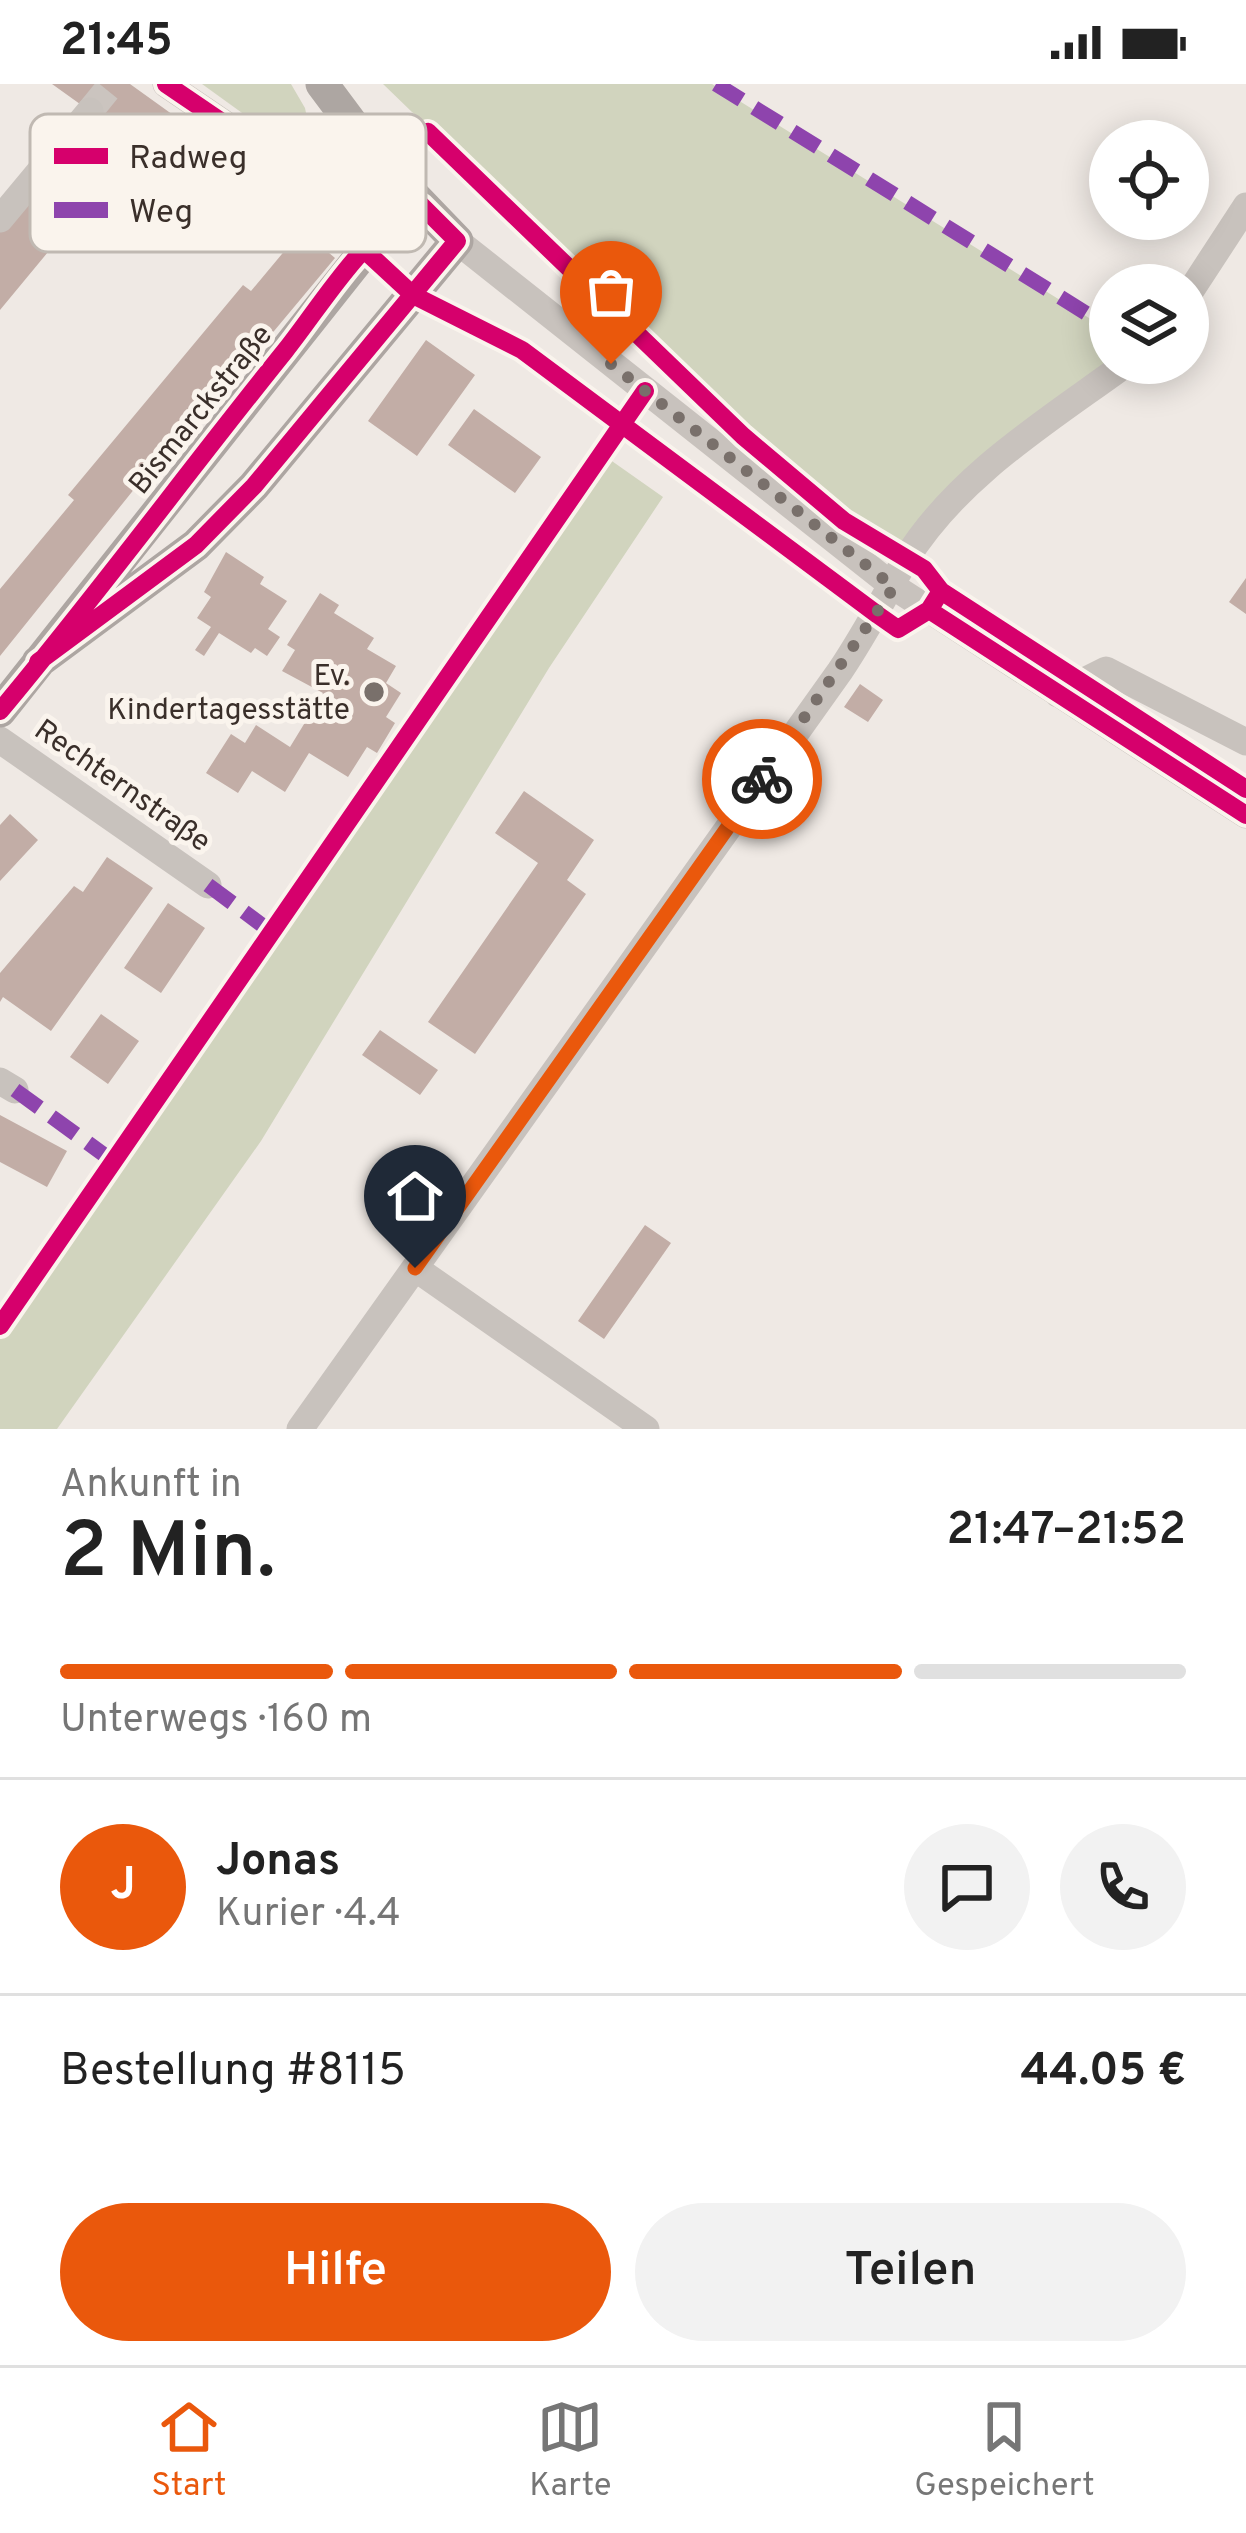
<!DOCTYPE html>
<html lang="de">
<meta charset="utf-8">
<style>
body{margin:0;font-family:Overpass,sans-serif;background:#f2f2f2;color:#222;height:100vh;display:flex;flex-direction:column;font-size:45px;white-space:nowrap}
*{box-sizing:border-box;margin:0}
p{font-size:39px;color:#767676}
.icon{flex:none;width:66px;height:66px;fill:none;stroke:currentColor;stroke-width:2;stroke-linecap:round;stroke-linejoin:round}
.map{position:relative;height:1345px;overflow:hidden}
.side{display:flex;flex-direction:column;background:#fff;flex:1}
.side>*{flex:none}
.controls{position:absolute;left:1089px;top:36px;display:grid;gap:24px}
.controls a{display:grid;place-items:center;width:120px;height:120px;border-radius:50%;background:#fff;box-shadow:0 6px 30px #0003;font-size:60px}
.pin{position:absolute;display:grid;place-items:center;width:102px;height:102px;color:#fff;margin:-123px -51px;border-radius:50% 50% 50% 0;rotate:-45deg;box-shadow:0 0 12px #0007}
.pin .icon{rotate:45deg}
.courier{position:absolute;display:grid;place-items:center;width:120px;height:120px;margin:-60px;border:9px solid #ea580c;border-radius:50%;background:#fff;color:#222;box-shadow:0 3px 15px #0007}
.summary em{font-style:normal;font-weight:600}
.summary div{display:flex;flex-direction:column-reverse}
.summary{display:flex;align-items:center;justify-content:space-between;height:204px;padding:0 60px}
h1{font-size:78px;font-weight:600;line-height:90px}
.bar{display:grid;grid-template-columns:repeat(4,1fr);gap:18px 12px;align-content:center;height:144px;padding:0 60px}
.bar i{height:15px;border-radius:9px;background:#e0e0e0}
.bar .selected{background:#ea580c}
.bar p{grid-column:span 4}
.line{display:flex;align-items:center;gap:30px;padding:0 60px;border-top:3px solid #e0e0e0}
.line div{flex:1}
.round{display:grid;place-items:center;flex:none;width:126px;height:126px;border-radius:63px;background:#f2f2f2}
.cta{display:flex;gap:24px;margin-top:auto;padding:24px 60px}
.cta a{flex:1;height:138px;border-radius:72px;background:#ea580c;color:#fff;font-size:48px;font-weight:600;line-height:138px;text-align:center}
.cta a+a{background:#f2f2f2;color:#222}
.status{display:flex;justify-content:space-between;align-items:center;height:84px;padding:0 60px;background:#fff;direction:ltr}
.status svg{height:33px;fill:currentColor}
.tab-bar{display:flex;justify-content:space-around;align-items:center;height:168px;border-top:3px solid #e0e0e0;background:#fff;font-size:33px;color:#767676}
.tab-bar a{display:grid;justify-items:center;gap:6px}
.tab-bar .selected{color:#ea580c}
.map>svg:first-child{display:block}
</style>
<div class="status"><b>21:45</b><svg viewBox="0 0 49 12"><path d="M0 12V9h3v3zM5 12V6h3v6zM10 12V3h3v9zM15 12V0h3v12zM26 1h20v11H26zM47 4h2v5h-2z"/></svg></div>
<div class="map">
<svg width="1246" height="1345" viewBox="0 0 1246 1345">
<rect width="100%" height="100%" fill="#efe9e4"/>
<path fill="#d1d4be" d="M 202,0 L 291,0 L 305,24 L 317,83 Z
M 383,0 L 712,0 L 1110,247 L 1110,279 L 900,467 L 847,436 L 746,351 Z
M 609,375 L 663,413 L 549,584 L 261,1057 L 57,1345 L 0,1345 L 0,1250 Z"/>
<path fill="#c2ada6" d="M 52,0 L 130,0 L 307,127 L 281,164 Z
M 32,106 L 72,139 L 0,226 L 0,144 Z
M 302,146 L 335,174 L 249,277 L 242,271 L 0,572 L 0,505 L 74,416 L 68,411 L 243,201 L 251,207 Z
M 426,256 L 475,291 L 417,372 L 368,337 Z
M 474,325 L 541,373 L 515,409 L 448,361 Z
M 226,468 L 264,493 L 260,500 L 287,517 L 268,545 L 280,553 L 267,572 L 255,564 L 251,569 L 219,549 L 204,572 L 195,566 L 211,543 L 197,534 L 211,513 L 204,508 Z
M 1246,494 L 1246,530 L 1229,518 Z
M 320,509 L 339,521 L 334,529 L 374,554 L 367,565 L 396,582 L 386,599 L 401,609 L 386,633 L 395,639 L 377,669 L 367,663 L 348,693 L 309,669 L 285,708 L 252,687 L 238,709 L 206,689 L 231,650 L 245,659 L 256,641 L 290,663 L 323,609 L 282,587 L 295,566 L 287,561 Z
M 860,600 L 883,616 L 868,638 L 844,623 Z
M 524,707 L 594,756 L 567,796 L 586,810 L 475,970 L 428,938 L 538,779 L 495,749 Z
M 10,730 L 38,756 L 0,797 L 0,741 Z
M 107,773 L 153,804 L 51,947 L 3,913 L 0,918 L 0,889 L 74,802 L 83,808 Z
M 168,819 L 205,844 L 161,909 L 124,884 Z
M 101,930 L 139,957 L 108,1000 L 70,973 Z
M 380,946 L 438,986 L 420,1011 L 362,971 Z
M 0,1031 L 67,1067 L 47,1103 L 0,1078 Z
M 645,1141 L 671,1159 L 604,1255 L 578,1237 Z"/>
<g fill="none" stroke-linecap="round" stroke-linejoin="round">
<path stroke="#cbc4bf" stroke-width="27" stroke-dasharray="27 14" stroke-linecap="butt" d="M 90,27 L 112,0"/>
<path stroke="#c8c2bd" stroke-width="27" d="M 166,0 L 319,104
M 0,135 L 90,27
M 457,157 L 894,503 L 1246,731
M 1188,211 L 1246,122
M 1058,610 L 1106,586 L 1246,658
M 0,656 L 208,801
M 0,997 L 15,1006
M 415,1184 L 646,1345
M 300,1345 L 840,587 C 865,550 884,513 906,475 C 958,391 1049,336 1127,279"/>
<path stroke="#ada6a2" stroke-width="33" d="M 38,578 L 196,461 L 254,402 L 457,157 L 378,75 L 322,0
M 0,627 L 364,168 L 402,130 L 421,121"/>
<path stroke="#8e44ad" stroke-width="15" stroke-dasharray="30 15" stroke-linecap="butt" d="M 716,0 L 1110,244
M 208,801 L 274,850
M 15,1006 L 114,1078"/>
<defs>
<path id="cycleway" d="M 166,0 L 319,104 L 346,149 L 413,211 L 522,266 L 878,531 L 898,545 L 929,526 L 941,507
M 319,104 L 428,48 L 743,352 L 844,437 L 924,485 L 941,507 L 1246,705
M 929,526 L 1246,731
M 0,627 C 98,510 189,386 285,267 C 324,218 363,149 421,121 L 457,157 L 254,402 L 196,461 L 38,578
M 0,1242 L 645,307"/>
</defs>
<use href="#cycleway" stroke="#faf4ed" stroke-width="26"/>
<use href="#cycleway" stroke="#d6006c" stroke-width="18"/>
</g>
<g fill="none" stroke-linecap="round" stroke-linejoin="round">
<path stroke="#79706b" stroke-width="12" stroke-dasharray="0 21.6" d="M 611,280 L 894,503 L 762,695"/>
<path stroke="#ea580c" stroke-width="15" d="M 415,1184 L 762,695"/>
</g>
<circle fill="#79706b" stroke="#faf4ed" stroke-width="4.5" cx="374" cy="608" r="12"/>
<g text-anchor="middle" stroke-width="10" stroke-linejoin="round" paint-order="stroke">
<g font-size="30" fill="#3a2f2a" stroke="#faf4ed">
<text transform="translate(200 325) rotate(-51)" y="10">Bismarckstraße</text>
<text transform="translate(123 701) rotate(35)" y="10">Rechternstraße</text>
</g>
<g font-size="30" fill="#3a2f2a" stroke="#faf4ed" text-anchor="end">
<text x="350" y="601">Ev.<tspan x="350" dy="34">Kindertagesstätte</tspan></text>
</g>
</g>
<rect x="30" y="30" width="396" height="138" rx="18" fill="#faf4ed" stroke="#c0b9b2" stroke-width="3"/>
<rect x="54" y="64" width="54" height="16" fill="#d6006c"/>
<rect x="54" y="118" width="54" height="16" fill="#8e44ad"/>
<g font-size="33" fill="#3a2f2a">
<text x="129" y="84">Radweg</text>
<text x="129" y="138">Weg</text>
</g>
</svg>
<div class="controls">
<a><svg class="icon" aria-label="locate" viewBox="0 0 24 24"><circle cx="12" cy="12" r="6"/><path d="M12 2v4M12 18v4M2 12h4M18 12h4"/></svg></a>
<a><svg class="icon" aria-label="layers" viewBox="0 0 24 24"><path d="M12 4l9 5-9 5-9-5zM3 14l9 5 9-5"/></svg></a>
</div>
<div class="pin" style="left:611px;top:280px;background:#ea580c"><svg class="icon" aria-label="bag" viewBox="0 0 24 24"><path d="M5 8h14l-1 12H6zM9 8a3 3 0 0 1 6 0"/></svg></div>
<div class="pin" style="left:415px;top:1184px;background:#1f2937"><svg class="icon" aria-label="home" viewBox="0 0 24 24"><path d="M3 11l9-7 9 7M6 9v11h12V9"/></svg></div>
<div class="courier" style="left:762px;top:695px"><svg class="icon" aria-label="bike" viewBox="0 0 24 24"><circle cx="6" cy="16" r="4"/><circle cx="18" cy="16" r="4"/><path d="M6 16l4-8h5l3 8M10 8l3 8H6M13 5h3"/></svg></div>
</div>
<section class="side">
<div class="summary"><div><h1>2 Min.</h1><p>Ankunft in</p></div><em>21:47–21:52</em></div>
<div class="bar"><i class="selected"></i><i class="selected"></i><i class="selected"></i><i></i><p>Unterwegs · 160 m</p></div>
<div class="line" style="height:216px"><b class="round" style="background:#ea580c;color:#fff">J</b><div><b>Jonas</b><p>Kurier · 4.4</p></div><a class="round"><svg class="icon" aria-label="chat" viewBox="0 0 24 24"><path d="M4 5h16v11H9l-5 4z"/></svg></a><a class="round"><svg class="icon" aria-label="phone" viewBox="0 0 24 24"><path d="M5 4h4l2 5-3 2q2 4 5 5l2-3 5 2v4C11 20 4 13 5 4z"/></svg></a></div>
<div class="line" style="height:156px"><div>Bestellung #8115</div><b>44.05 €</b></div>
<div class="cta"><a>Hilfe</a><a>Teilen</a></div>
</section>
<nav class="tab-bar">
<a class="selected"><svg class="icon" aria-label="home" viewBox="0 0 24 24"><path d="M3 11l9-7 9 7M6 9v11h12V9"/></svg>Start</a>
<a><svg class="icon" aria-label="map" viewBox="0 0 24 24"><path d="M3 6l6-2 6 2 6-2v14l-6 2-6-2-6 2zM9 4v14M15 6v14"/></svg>Karte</a>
<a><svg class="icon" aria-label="saved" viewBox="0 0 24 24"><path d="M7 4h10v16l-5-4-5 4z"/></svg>Gespeichert</a>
</nav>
